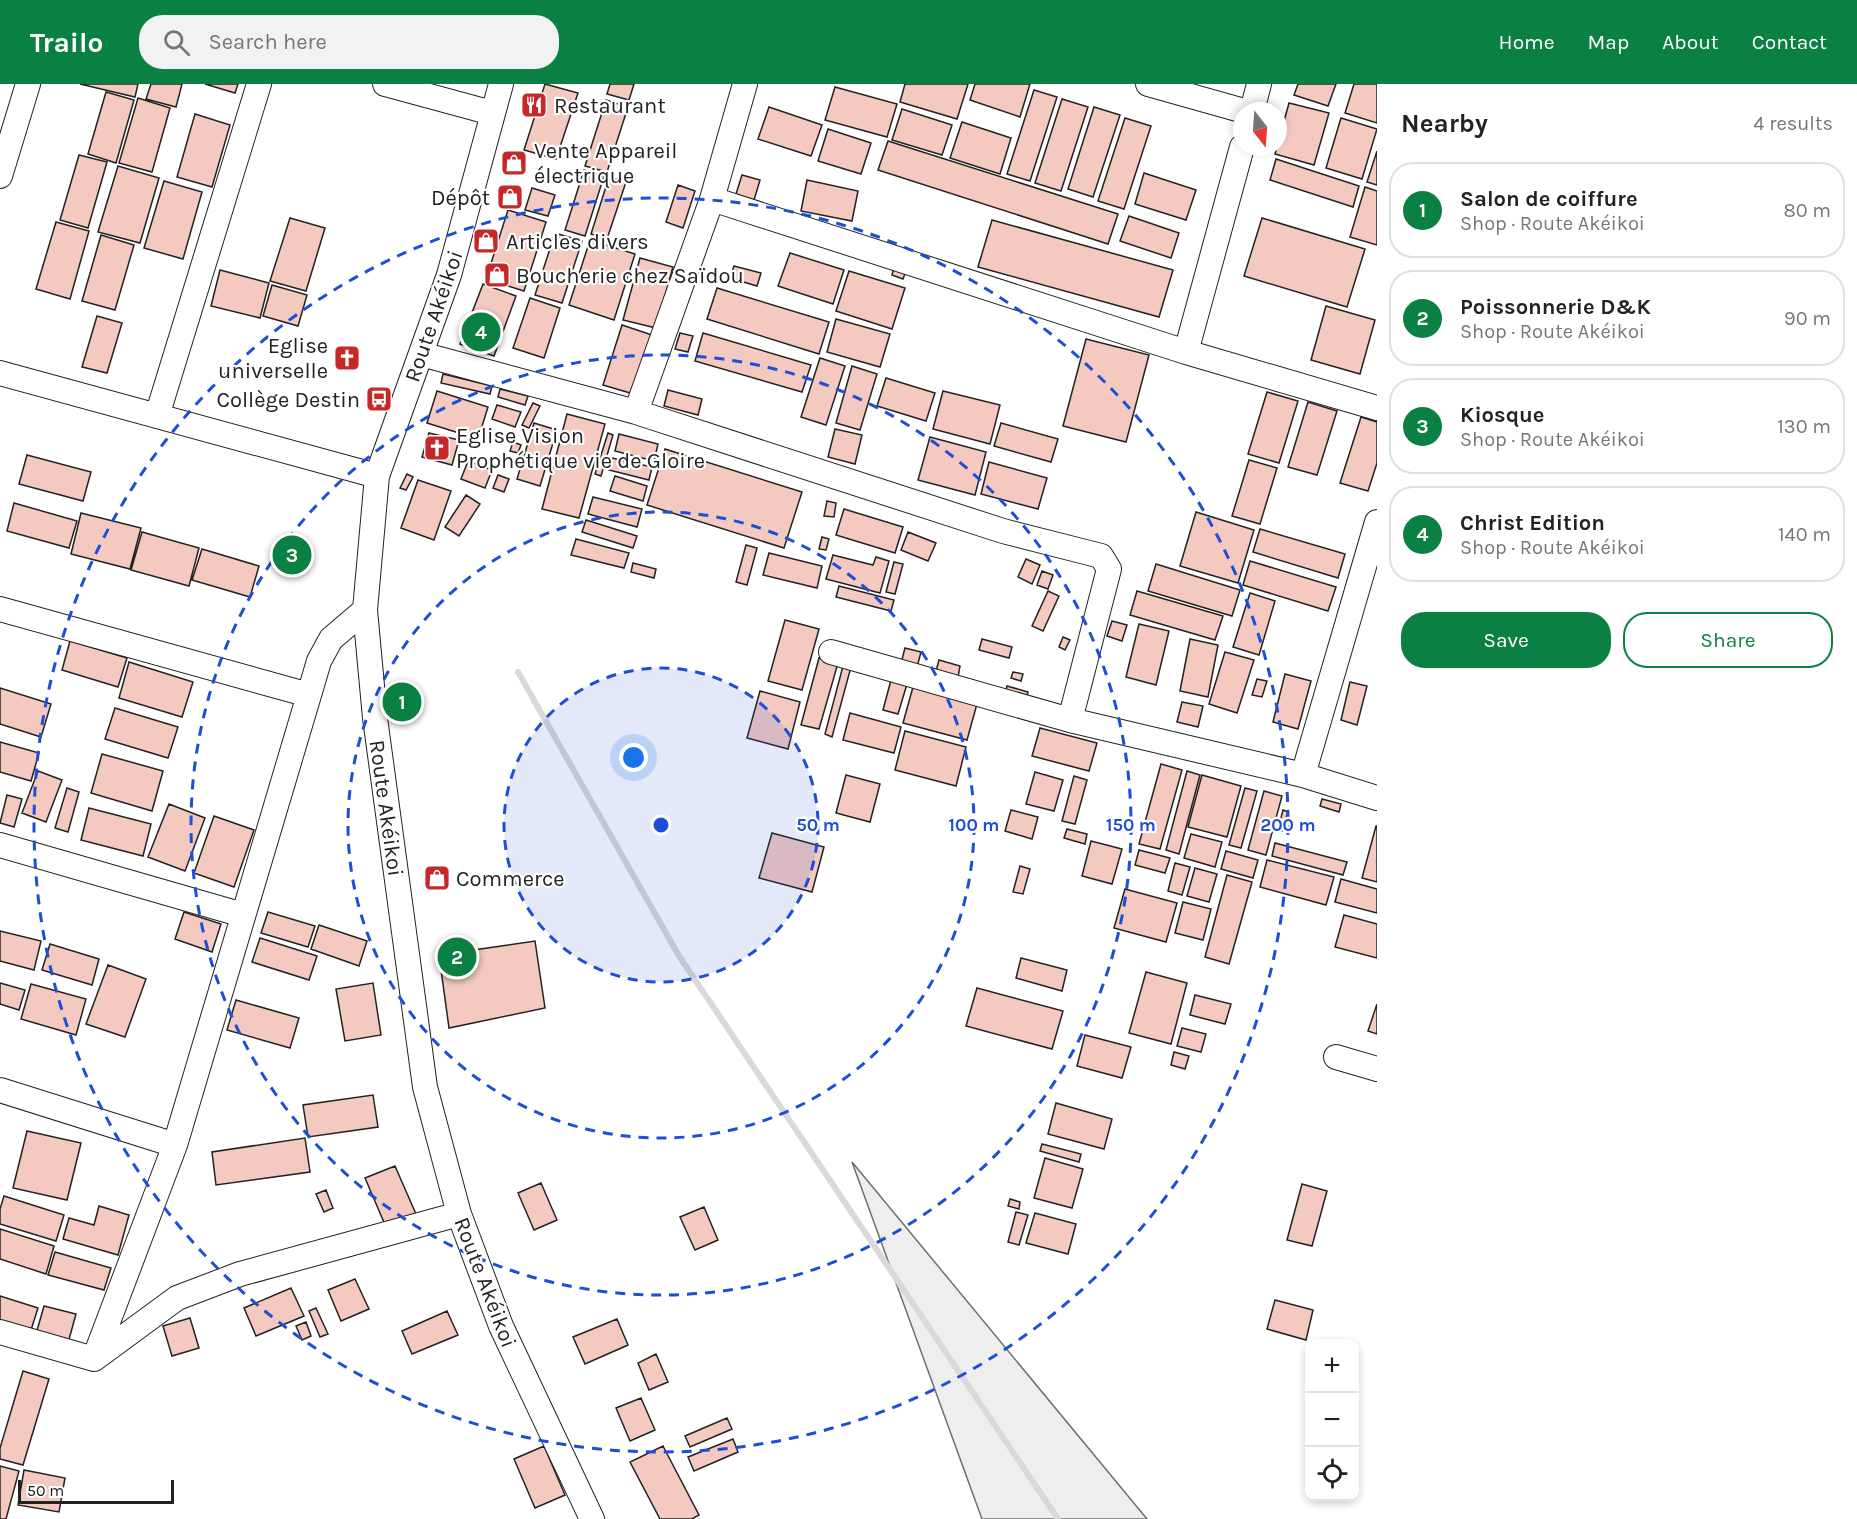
<!DOCTYPE html>
<html lang="en">
<head>
<meta charset="utf-8">
<style>
	:root { --surface:#fff; --page:#f2f2f2; --text:#222; --muted:#767676; --line:#e0e0e0; --accent:#0b8043 }
	body { margin:0; font-family:Karla,sans-serif; background:var(--page); color:var(--text) }
	.controls { position:absolute; right:18px; bottom:18px; display:grid; overflow:hidden; border-radius:12px; box-shadow:0 3px 9px #0003 }
	.controls button { width:54px; height:54px; display:grid; place-items:center; padding:0; border:0; border-bottom:2px solid var(--line); background:var(--surface); color:var(--text); font:30px sans-serif }
	.compass { position:absolute; left:1233px; top:18px; width:54px; height:54px; border-radius:50%; background:var(--surface); box-shadow:0 3px 9px #0003; rotate:163deg }
	.scale { position:absolute; left:18px; bottom:15px; width:156px; box-sizing:border-box; padding-left:6px; border:3px solid #222; border-top:0; font-size:16px; line-height:21px; white-space:nowrap; color:#222; -webkit-text-stroke:4px #fff; paint-order:stroke }
	.you { position:absolute; left:634px; top:674px; width:21px; height:21px; margin:-15px; border:4px solid #fff; border-radius:50%; background:#1a73e8; box-shadow:0 0 0 9px #1a73e833 }
	.badge { display:grid; place-items:center; width:39px; height:39px; border-radius:50%; background:var(--accent); color:#fff; font-size:20px; font-weight:700 }
	.pin { position:absolute; translate:-50% -50%; border:3px solid #fff; box-shadow:0 2px 6px #0006 }
	.list { margin:0; padding:0; list-style:none }
	h2 { display:flex; justify-content:space-between; align-items:center; height:78px; margin:0; padding:0 24px; font-size:26px }
	h2 small { font-size:20px; font-weight:400; color:var(--muted) }
	.list li { display:grid; grid-template-columns:39px 1fr auto; gap:18px; align-items:center; box-sizing:border-box; height:96px; margin:0 12px 12px; padding:0 12px; border:2px solid var(--line); border-radius:24px }
	.list b { display:block; font-size:22px; white-space:nowrap }
	.list p { margin:0; font-size:20px; white-space:nowrap; color:var(--muted) }
	.list em { font-size:20px; font-style:normal; color:var(--muted) }
	.actions { display:flex; gap:12px; padding:18px 24px }
	.actions a { flex:1; padding:14px 0; border:2px solid var(--accent); border-radius:24px; text-align:center; font-size:21px; color:var(--accent) }
	.actions .main { background:var(--accent); color:#fff }
	.icon { flex:none; width:33px; height:33px; fill:none; stroke:currentColor; stroke-width:2; stroke-linecap:round; stroke-linejoin:round }
	.map { position:relative; flex:none; width:1377px; height:1435px; overflow:hidden }
	header { display:flex; align-items:center; gap:36px; box-sizing:border-box; height:84px; padding:0 30px; background:var(--accent); color:#fff }
	header strong { font-size:28px }
	nav { display:flex; gap:33px; margin-inline-start:auto; font-size:21px }
	.search { width:420px; height:54px; background:var(--page); display:flex; align-items:center; gap:15px; box-sizing:border-box; padding:0 21px; border-radius:24px; color:var(--muted); font-size:22px }
	main { display:flex }
	aside { flex:1; background:var(--surface) }
	.map>svg:first-child { display:block }
</style>
</head>
<body>
<header>
<strong>Trailo</strong>
<div class="search"><svg class="icon" aria-label="search" viewBox="0 0 24 24"><circle cx="10" cy="10" r="6"/><path d="M15 15l6 6"/></svg>Search here</div>
<nav><a>Home</a><a>Map</a><a>About</a><a>Contact</a></nav>
</header>
<main>
<div class="map">
<svg width="1377" height="1435" viewBox="0 0 1377 1435">
	<rect width="100%" height="100%" fill="#fff"/>
	<path fill="#eee" stroke="#6f6f6f" stroke-width="1.5" d="M852,1078l295,357h-165z"/>
	<g fill="none" stroke-linecap="round" stroke-linejoin="round">
		<path stroke="#d9d9d9" stroke-width="6" d="M518,588l161,284 379,563"/>
	</g>
	<path fill="#f3c9c0" stroke="#222" stroke-width="1.5" d="M80,0h58l-3,13z
		M151,0h31l-6,23 -30,-8z
		M205,0h33l-3,9z
		M545,0l33,9 -22,66 -32,-9z
		M610,0h24l-5,16 -22,-6z
		M905,0h63l-11,35 -57,-17z
		M975,0h55l-10,33 -50,-17z
		M1298,0h38l-8,22 -34,-11z
		M1354,0h23v39l-32,-10z
		M835,3l62,17 -10,33 -62,-17z
		M1034,6l23,7 -27,84 -23,-7z
		M106,8l28,8 -18,63 -28,-9z
		M138,14l32,10 -18,64 -33,-9z
		M1062,15l26,8 -27,84 -26,-8z
		M606,16l22,7 -21,65 -22,-6z
		M1289,19l40,10 -15,52 -39,-11z
		M769,23l53,18 -11,31 -53,-17z
		M1094,23l26,8 -27,82 -25,-8z
		M902,25l50,16 -10,30 -50,-15z
		M195,30l35,11 -18,62 -35,-10z
		M1125,34l26,8 -27,83 -26,-8z
		M1341,34l36,11 -15,50 -36,-11z
		M962,38l49,16 -11,36 -50,-16z
		M828,45l43,14 -10,31 -43,-13z
		M888,57l230,73 -10,30 -230,-74z
		M1377,67v34l-10,-3z
		M79,71l28,7 -19,66 -28,-8z
		M1276,75l83,27 -6,21 -83,-27z
		M118,82l41,12 -19,65 -42,-11z
		M584,86l20,6 -19,60 -20,-6z
		M1144,89l52,17 -10,30 -51,-16z
		M742,91l18,5 -6,20 -18,-6z
		M609,93l17,5 -19,57 -16,-5z
		M807,96l51,11 -6,30 -51,-10z
		M164,97l38,11 -19,67 -39,-11z
		M678,101l17,6 -12,37 -17,-6z
		M1365,103l12,4v54l-27,-8z
		M532,104l23,7 -7,21 -23,-6z
		M508,126l38,12 -22,69 -38,-12z
		M1129,132l50,17 -8,25 -51,-17z
		M290,134l35,10 -19,63 -36,-10z
		M1262,134l103,31 -18,58 -103,-31z
		M992,136l181,50 -14,47 -181,-50z
		M56,138l33,9 -19,68 -34,-10z
		M555,149l27,8 -20,62 -27,-8z
		M101,151l33,10 -19,65 -33,-9z
		M590,156l45,14 -21,66 -45,-15z
		M790,169l54,17 -11,34 -55,-18z
		M640,174l33,9 -17,61 -33,-8z
		M734,182l27,7 -4,13 -27,-8z
		M894,183l12,4 -3,8 -11,-4z
		M220,186l49,13 -9,35 -49,-12z
		M849,187l56,17 -13,41 -56,-18z
		M483,200l33,12 -22,60 -34,-12z
		M272,201l35,10 -9,31 -35,-10z
		M717,204l112,34 -10,32 -112,-35z
		M530,214l30,10 -16,50 -31,-10z
		M1326,222l49,14 -15,54 -49,-14z
		M97,232l25,7 -15,50 -25,-6z
		M836,235l54,15 -10,33 -53,-15z
		M622,241l33,11 -18,59 -34,-10z
		M680,249l13,3 -5,16 -13,-3z
		M703,249l108,32 -9,27 -107,-31z
		M1086,255l63,16 -23,87 -63,-16z
		M820,274l25,8 -19,59 -25,-8z
		M852,282l25,8 -17,56 -24,-7z
		M443,290l49,12 -2,8 -49,-11z
		M886,294l49,15 -9,28 -49,-15z
		M500,305l28,7 -3,9 -27,-8z
		M668,306l34,9 -4,16 -34,-9z
		M437,307l51,16 -10,32 -51,-16z
		M943,307l57,14 -10,39 -57,-15z
		M1267,308l31,9 -19,62 -31,-9z
		M1308,318l29,9 -20,64 -29,-8z
		M533,319l7,3 -11,22 -7,-3z
		M497,321l24,7 -6,15 -23,-8z
		M567,330l38,10 -26,94 -37,-9z
		M1361,333l16,5v41l-9,28 -28,-8z
		M534,339l23,7 -17,56 -23,-7z
		M1001,339l57,16 -7,23 -57,-16z
		M835,345l27,6 -7,29 -27,-7z
		M429,349l30,7 -7,25 -30,-8z
		M608,349l5,2 -12,41 -6,-2z
		M619,350l39,10 -4,17 -39,-10z
		M930,353l56,15 -11,43 -57,-15z
		M513,358l8,3 -3,8 -8,-2z
		M665,365l137,43 -18,56 -137,-43z
		M27,371l64,17 -8,29 -64,-17z
		M612,374l40,9 -3,13 -40,-10z
		M1249,376l28,8 -17,56 -28,-8z
		M468,377l24,9 -7,18 -24,-9z
		M989,378l58,16 -9,31 -57,-15z
		M407,390l6,3 -7,13 -6,-2z
		M498,391l11,4 -5,13 -11,-4z
		M615,392l32,10 -4,15 -33,-10z
		M418,396l33,11 -17,49 -33,-12z
		M466,411l14,9 -21,32 -14,-9z
		M593,413l49,12 -5,18 -49,-13z
		M827,417l9,2 -2,14 -10,-1z
		M14,419l63,18 -8,27 -62,-17z
		M844,425l59,18 -8,26 -59,-18z
		M1196,428l58,18 -16,53 -58,-17z
		M81,429l60,15 -11,41 -59,-15z
		M586,436l51,16 -4,12 -51,-16z
		M1260,445l85,25 -7,24 -85,-26z
		M142,448l57,16 -10,38 -58,-16z
		M908,448l28,11 -8,18 -27,-11z
		M822,453l7,2 -3,11 -7,-1z
		M576,455l53,14 -5,15 -53,-13z
		M746,461l11,3 -10,37 -11,-3z
		M202,465l57,17 -9,31 -58,-17z
		M769,469l53,13 -5,22 -54,-13z
		M833,471l40,10 3,-8 13,4 -9,32 -54,-14z
		M1026,475l14,6 -8,19 -14,-7z
		M1250,477l86,26 -8,24 -85,-26z
		M894,478l9,2 -8,30 -9,-2z
		M633,479l23,6 -2,9 -23,-6z
		M1156,480l84,26 -8,26 -84,-25z
		M1042,487l11,4 -5,14 -11,-4z
		M839,502l55,14 -3,11 -55,-14z
		M1048,507l11,5 -16,35 -11,-5z
		M1137,507l86,25 -8,24 -85,-25z
		M1250,509l25,8 -16,54 -26,-8z
		M785,536l34,9 -17,61 -34,-9z
		M1112,537l15,4 -5,16 -15,-5z
		M1139,540l30,7 -13,54 -30,-8z
		M1063,553l7,3 -5,10 -6,-3z
		M982,555l30,8 -3,11 -30,-8z
		M1190,555l28,6 -10,52 -28,-6z
		M70,557l57,17 -9,29 -56,-17z
		M905,564l16,4 -5,19 -16,-4z
		M1225,568l29,8 -17,53 -28,-9z
		M819,574l19,5 -19,66 -18,-4z
		M939,576l21,6 -2,11 -22,-6z
		M129,578l64,20 -11,35 -63,-19z
		M843,582l8,1 -19,70 -7,-3z
		M1013,588l10,2 -2,7 -10,-3z
		M1285,590l26,7 -13,48 -25,-7z
		M1257,595l10,2 -5,16 -10,-2z
		M891,596l16,4 -9,30 -15,-4z
		M1350,598l17,4 -10,39 -16,-5z
		M1007,602l21,6 -3,12 -21,-5z
		M913,603l64,17 -10,36 -64,-17z
		M0,604l51,16 -10,33 -41,-13z
		M760,607l40,11 -12,47 -41,-11z
		M1182,618l21,4 -5,21 -21,-5z
		M115,624l63,19 -10,31 -63,-19z
		M850,629l51,14 -7,26 -51,-13z
		M1040,644l57,15 -8,28 -57,-15z
		M905,647l61,16 -10,39 -61,-16z
		M0,658l39,11 -8,28 -31,-9z
		M102,670l61,17 -11,40 -61,-18z
		M1161,680l21,6 -22,79 -21,-5z
		M38,687l24,9 -16,42 -24,-9z
		M1187,687l13,4 -21,79 -13,-4z
		M1035,688l28,8 -9,31 -28,-7z
		M846,691l34,9 -10,38 -34,-9z
		M1202,691l39,11 -14,51 -39,-10z
		M1074,692l13,4 -12,44 -13,-3z
		M67,704l12,4 -11,40 -13,-4z
		M1245,704l12,3 -16,57 -12,-3z
		M1264,707l18,5 -16,59 -18,-5z
		M7,711l15,4 -8,28 -14,-4z
		M1322,715l19,5 -2,8 -19,-6z
		M169,720l36,14 -20,53 -37,-14z
		M89,724l62,16 -8,32 -62,-16z
		M1011,726l27,7 -6,22 -27,-8z
		M1283,726l5,2 -6,19 -4,-2z
		M214,732l40,14 -20,57 -40,-14z
		M1376,742h1v56l-15,-4z
		M1067,745l20,5 -2,10 -21,-6z
		M772,749l52,14 -12,45 -53,-14z
		M1191,750l31,8 -7,25 -31,-9z
		M1091,757l31,8 -10,35 -30,-8z
		M1275,759l72,19 -4,13 -71,-19z
		M1139,766l31,8 -5,15 -30,-8z
		M1226,767l32,9 -5,18 -32,-9z
		M1267,776l67,17 -8,28 -66,-18z
		M1175,779l15,4 -8,28 -14,-4z
		M1020,782l10,3 -7,25 -10,-2z
		M1195,784l22,6 -8,28 -22,-6z
		M1227,791l25,7 -23,82 -24,-7z
		M1341,795l36,10v24l-42,-11z
		M1125,805l52,14 -11,39 -52,-14z
		M1183,818l28,7 -8,31 -28,-7z
		M184,828l37,12 -9,28 -37,-13z
		M268,828l47,14 -7,21 -47,-14z
		M1344,831l33,9v34l-42,-11z
		M319,841l48,16 -8,25 -48,-17z
		M0,847l41,10 -7,29 -34,-9z
		M260,854l57,18 -8,24 -57,-18z
		M535,857l10,67 -96,20 -10,-73z
		M50,860l49,15 -7,26 -50,-15z
		M1021,874l46,12 -5,21 -46,-13z
		M108,881l38,14 -21,58 -39,-13z
		M1146,888l41,11 -16,61 -42,-11z
		M0,899l25,7 -6,20 -19,-6z
		M373,899l8,52 -36,6 -9,-52z
		M31,900l55,15 -10,36 -55,-16z
		M977,904l86,23 -11,38 -86,-23z
		M1195,911l36,9 -6,20 -35,-9z
		M236,916l63,18 -9,30 -63,-18z
		M1377,920v30l-9,-3z
		M1182,944l24,6 -5,18 -24,-6z
		M1085,951l46,12 -9,31 -45,-12z
		M1174,968l15,4 -4,13 -14,-4z
		M373,1011l5,32 -70,10 -5,-32z
		M1056,1019l56,16 -8,30 -56,-15z
		M27,1047l54,12 -14,57 -54,-12z
		M305,1054l5,34 -94,13 -4,-33z
		M1042,1060l39,10 -2,8 -39,-11z
		M1045,1074l38,11 -11,39 -38,-10z
		M395,1082l21,48 -30,13 -21,-49z
		M541,1099l16,37 -23,10 -16,-37z
		M1302,1100l25,7 -15,55 -25,-6z
		M326,1106l7,18 -9,4 -8,-18z
		M4,1112l60,19 -8,26 -56,-17v-15z
		M1010,1115l10,3 -1,7 -11,-3z
		M99,1122l30,9 -11,40 -55,-16 6,-21 25,7z
		M704,1123l14,33 -23,10 -15,-33z
		M1016,1128l12,3 -9,30 -11,-3z
		M1035,1129l41,11 -8,30 -42,-11z
		M0,1145l54,17 -8,28 -46,-15z
		M55,1168l56,16 -7,22 -56,-15z
		M355,1195l14,30 -28,12 -13,-31z
		M291,1204l13,28 -48,20 -12,-28z
		M0,1212l38,12 -7,22 -31,-9z
		M1275,1216l38,10 -7,30 -39,-11z
		M44,1222l32,8 -8,29 -32,-9z
		M316,1224l12,26 -8,3 -11,-26z
		M447,1227l11,24 -46,19 -10,-23z
		M190,1234l9,30 -27,8 -9,-30z
		M617,1235l11,26 -43,19 -12,-27z
		M306,1238l5,14 -9,4 -6,-14z
		M656,1270l12,28 -19,8 -11,-27z
		M23,1287l26,8 -26,86 -23,-6v-11z
		M641,1314l14,32 -25,11 -14,-33z
		M727,1334l5,11 -42,18 -5,-11z
		M733,1355l5,13 -44,19 -6,-14z
		M544,1362l21,49 -30,13 -21,-49z
		M663,1362l36,69 -7,4h-32l-30,-57z
		M0,1382l19,5 -13,48h-6z
		M24,1386l41,8 -6,34 -41,-7z"/>
	<g fill="none" stroke-linecap="round" stroke-linejoin="round">
		<defs>
			<path id="minor" d="M385,0l107,29
				M501,0l-52,191 -72,201 -12,134 10,108 50,369 34,127 42,112 91,193
				M1148,0l96,27
				M1252,27l7,-27
				M0,92l28,-92
				M712,115l474,153 191,56
				M1186,268l56,-205
				M421,270l215,58 367,119 98,25 8,13 -39,151
				M0,289l377,103
				M636,328l76,-213 33,-115
				M157,332l102,-332
				M0,525l309,86 10,-34 12,-22 34,-29
				M831,568l239,68 233,55 74,23
				M1303,691l74,-253
				M0,761l243,70
				M1336,973l41,12
				M0,1006l175,55
				M0,1248l94,27 81,-214 134,-450
				M94,1275l83,-61 63,-24 219,-60"/>
		</defs>
		<use href="#minor" stroke="#222" stroke-width="26"/>
		<use href="#minor" stroke="#fff" stroke-width="24"/>
	</g>
	<circle cx="661" cy="741" r="157" fill="#1d4ed8" fill-opacity=".12"/>
	<g fill="none" stroke="#1d4ed8" stroke-width="3" stroke-dasharray="10 8">
		<circle cx="661" cy="741" r="157"/>
		<circle cx="661" cy="741" r="313"/>
		<circle cx="661" cy="741" r="470"/>
		<circle cx="661" cy="741" r="627"/>
	</g>
	<defs>
		<symbol id="restaurant-square" viewBox="-11 -11 22 22"><rect x="-9" y="-9" width="18" height="18" rx="4" fill="#c62828" stroke="#fff"/><path d="M-5-6h1v4h1v-4h1v4h1v-4h1v5L-1.5 .5V6h-2V.5L-5-1ZM5-6V6H3V1.5H1.5Q1.5-4 5-6Z" fill="#fff"/></symbol>
		<symbol id="shop-square" viewBox="-11 -11 22 22"><rect x="-9" y="-9" width="18" height="18" rx="4" fill="#c62828" stroke="#fff"/><path d="M-5-2.5h2.3a2.7 3.5 0 0 1 5.4 0H5L5.5 6h-11ZM-1.5-2.5h3a1.5 2.3 0 0 0-3 0Z" fill="#fff"/></symbol>
		<symbol id="church-square" viewBox="-11 -11 22 22"><rect x="-9" y="-9" width="18" height="18" rx="4" fill="#c62828" stroke="#fff"/><path d="M-1.2-6h2.4v3.5h3.3v2.4h-3.3V6h-2.4V-.1h-3.3v-2.4h3.3Z" fill="#fff"/></symbol>
		<symbol id="bus-square" viewBox="-11 -11 22 22"><rect x="-9" y="-9" width="18" height="18" rx="4" fill="#c62828" stroke="#fff"/><path d="M-5-6H5V4H4V6H2V4H-2V6H-4V4H-5ZM-3.5-4V0h7V-4ZM-3.5 1.2v1.5H-2V1.2ZM2 1.2v1.5H3.5V1.2Z" fill="#fff"/></symbol>
	</defs>
	<g fill-rule="evenodd">
		<use href="#restaurant-square" x="519" y="6" width="30" height="30"/>
		<use href="#shop-square" x="499" y="64" width="30" height="30"/>
		<use href="#shop-square" x="495" y="98" width="30" height="30"/>
		<use href="#shop-square" x="471" y="142" width="30" height="30"/>
		<use href="#shop-square" x="482" y="176" width="30" height="30"/>
		<use href="#church-square" x="332" y="259" width="30" height="30"/>
		<use href="#bus-square" x="364" y="300" width="30" height="30"/>
		<use href="#church-square" x="422" y="349" width="30" height="30"/>
		<use href="#shop-square" x="422" y="779" width="30" height="30"/>
	</g>
	<g text-anchor="middle" stroke-width="4.5" stroke-linejoin="round" paint-order="stroke">
		<g font-size="22" fill="#222" stroke="#fff" text-anchor="start">
			<text x="554" y="29">Restaurant</text>
			<text x="534" y="74">Vente Appareil<tspan x="534" dy="25">électrique</tspan></text>
			<text x="490" y="121" text-anchor="end">Dépôt</text>
			<text x="506" y="165">Articles divers</text>
			<text x="516" y="199">Boucherie chez Saïdou</text>
			<text x="328" y="269" text-anchor="end">Eglise<tspan x="328" dy="25">universelle</tspan></text>
			<text x="360" y="323" text-anchor="end">Collège Destin</text>
			<text x="456" y="359">Eglise Vision<tspan x="456" dy="25">Prophétique vie de Gloire</tspan></text>
			<text x="456" y="802">Commerce</text>
		</g>
		<g font-size="22" fill="#222" stroke="#fff">
			<text transform="translate(433 232) rotate(-71)" y="8">Route Akéikoi</text>
			<text transform="translate(387 724) rotate(82)" y="8">Route Akéikoi</text>
			<text transform="translate(486 1198) rotate(69)" y="8">Route Akéikoi</text>
		</g>
	</g>
	<circle cx="661" cy="741" r="9" fill="#1d4ed8" stroke="#fff" stroke-width="3"/>
	<g font-size="18" text-anchor="middle" font-weight="bold" fill="#1d4ed8" stroke="#fff" stroke-width="4.5" stroke-linejoin="round" paint-order="stroke">
		<text x="818" y="747">50 m</text>
		<text x="974" y="747">100 m</text>
		<text x="1131" y="747">150 m</text>
		<text x="1288" y="747">200 m</text>
	</g>
</svg>
<div class="controls">
<button>+</button>
<button>−</button>
<button><svg class="icon" aria-label="locate" viewBox="0 0 24 24"><circle cx="12" cy="12" r="6"/><path d="M12 2v4M12 18v4M2 12h4M18 12h4"/></svg></button>
</div>
<svg class="compass" viewBox="-18 -18 36 36"><path d="M0-13l5 13h-10z" fill="#e53935"/><path d="M0 13l5-13h-10z" fill="#767676"/></svg>
<div class="scale">50 m</div>
<div class="you"></div>
<div class="pin badge" style="left:402px;top:618px">1</div>
<div class="pin badge" style="left:457px;top:873px">2</div>
<div class="pin badge" style="left:292px;top:471px">3</div>
<div class="pin badge" style="left:481px;top:248px">4</div>
</div>
<aside>
<h2>Nearby<small>4 results</small></h2>
<ul class="list">
<li><span class="badge">1</span><div><b>Salon de coiffure</b><p>Shop · Route Akéikoi</p></div><em>80 m</em></li>
<li><span class="badge">2</span><div><b>Poissonnerie D&amp;K</b><p>Shop · Route Akéikoi</p></div><em>90 m</em></li>
<li><span class="badge">3</span><div><b>Kiosque</b><p>Shop · Route Akéikoi</p></div><em>130 m</em></li>
<li><span class="badge">4</span><div><b>Christ Edition</b><p>Shop · Route Akéikoi</p></div><em>140 m</em></li>
</ul>
<div class="actions"><a class="main">Save</a><a>Share</a></div>
</aside>
</main>
</body>
</html>
